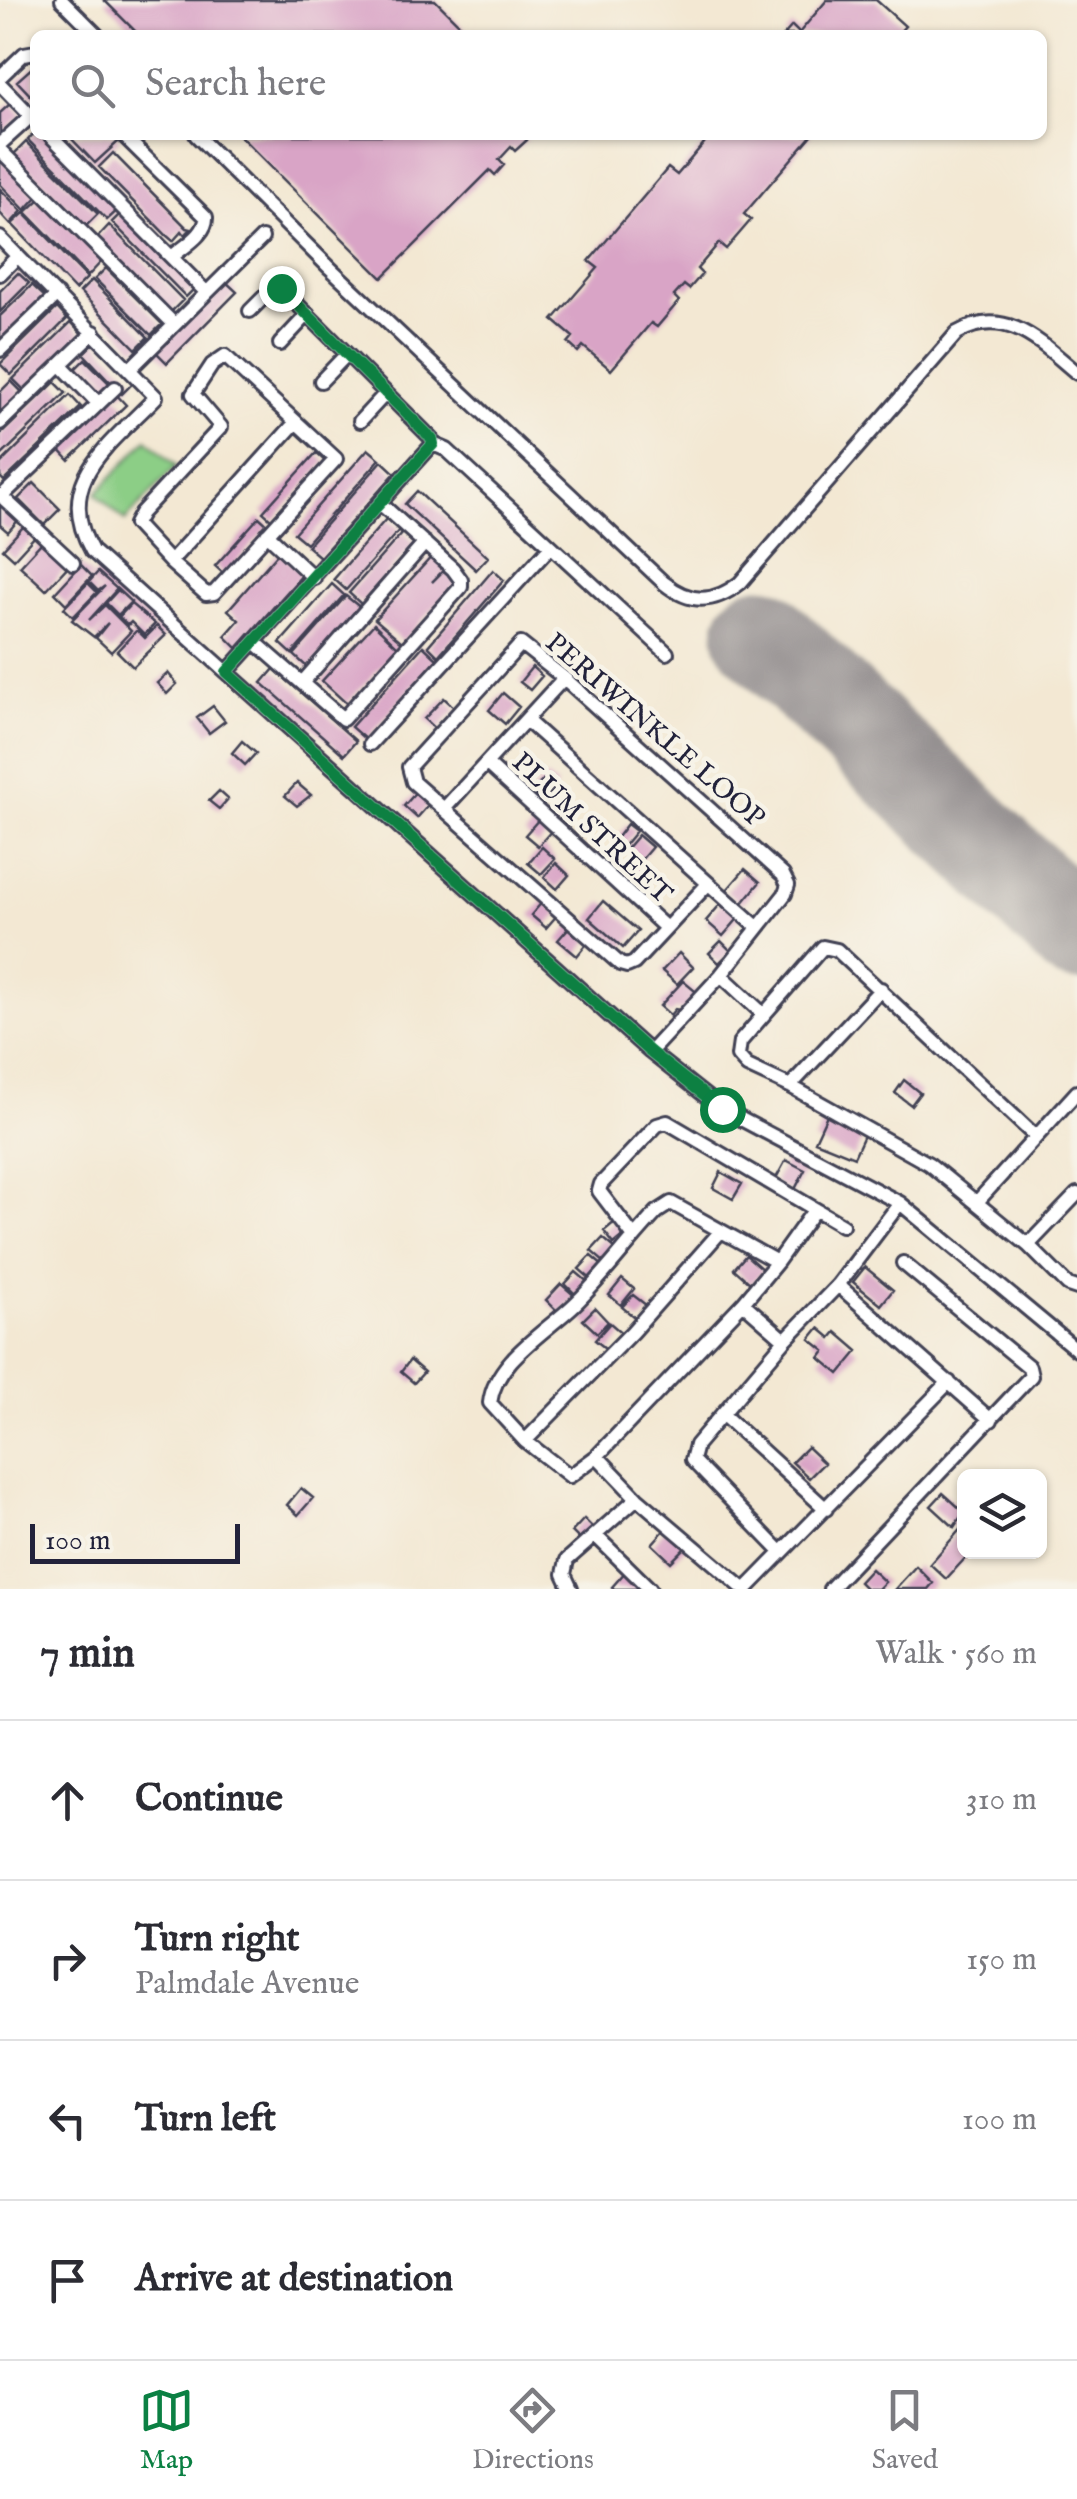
<!DOCTYPE html>
<html lang="en">
<head>
<meta charset="utf-8">
<style>
	:root { --surface:#fff; --page:#f7f7f7; --text:#2b2b33; --muted:#7c7c81; --line:#e1e1e2; --accent:#0b8043 }
	body { margin:0; font-family:"IM FELL English",serif; background:var(--page); color:var(--text) }
	.controls { position:absolute; right:30px; bottom:30px; display:grid; overflow:hidden; border-radius:15px; box-shadow:0 2px 8px #0004 }
	.controls button { width:90px; height:90px; display:grid; place-items:center; padding:0; border:0; border-bottom:2px solid var(--line); background:var(--surface); color:var(--text); font:50px sans-serif }
	.scale { position:absolute; left:30px; bottom:25px; width:210px; box-sizing:border-box; padding-left:10px; border:5px solid #22223b; border-top:0; font-size:28px; line-height:35px; white-space:nowrap; color:#22223b; -webkit-text-stroke:8px #f7f3e8; paint-order:stroke }
	.stop { position:absolute; width:30px; height:30px; margin:-22px; border:8px solid #0b8043; border-radius:50%; background:#fff }
	.stop.end { background:#0b8043; border-color:#fff; box-shadow:0 2px 10px #0008 }
	.list { margin:0; padding:0; list-style:none }
	h2 { display:flex; justify-content:space-between; align-items:center; height:130px; margin:0; padding:0 40px; font-size:42px }
	h2 small { font-size:32px; font-weight:400; color:var(--muted) }
	.list li { display:grid; grid-template-columns:65px 1fr auto; gap:30px; align-items:center; box-sizing:border-box; height:160px; padding:0 40px; border-top:2px solid var(--line) }
	.list b { display:block; font-size:38px; white-space:nowrap }
	.list p { margin:0; font-size:32px; white-space:nowrap; color:var(--muted) }
	.list em { font-size:32px; font-style:normal; color:var(--muted) }
	.icon { flex:none; width:55px; height:55px; fill:none; stroke:currentColor; stroke-width:2; stroke-linecap:round; stroke-linejoin:round }
	.map { position:relative; flex:none; width:1077px; height:1589px; overflow:hidden }
	.search { position:absolute; background:var(--surface); box-shadow:0 2px 8px #0004; left:30px; right:30px; top:30px; height:110px; display:flex; align-items:center; gap:25px; box-sizing:border-box; padding:0 35px; border-radius:15px; color:var(--muted); font-size:38px }
	.sheet { height:770px; background:var(--surface) }
	nav { display:flex; justify-content:space-around; align-items:center; box-sizing:border-box; height:140px; border-top:2px solid var(--line); background:var(--surface); font-size:28px; color:var(--muted) }
	nav a { display:grid; justify-items:center; gap:5px }
	nav .on { color:var(--accent) }
	.map>svg:first-child { display:block }
</style>
</head>
<body>
<div class="map">
<svg width="1077" height="1589" viewBox="0 0 1077 1589">
	<rect width="100%" height="100%" fill="#f7f3e8"/>
	<filter id="ink" filterUnits="userSpaceOnUse"><feTurbulence type="fractalNoise" baseFrequency=".01" numOctaves="2"/><feDisplacementMap in="SourceGraphic" scale="20" xChannelSelector="R" yChannelSelector="G"/><feConvolveMatrix kernelMatrix="1 2 1 2 8 2 1 2 1" color-interpolation-filters="sRGB"/></filter>
	<filter id="wash" filterUnits="userSpaceOnUse"><feTurbulence type="fractalNoise" baseFrequency=".0048" numOctaves="4" result="noise"/><feDisplacementMap in="SourceGraphic" scale="40" xChannelSelector="R" yChannelSelector="G"/><feGaussianBlur stdDeviation="2.25" result="paint"/><feColorMatrix in="noise" values="0 0 0 0 0 0 0 0 0 0 0 0 0 0 0 0 0 1.4 0 .05"/><feComposite in="paint" operator="in"/></filter>
	<g filter="url(#wash)">
		<rect width="100%" height="100%" fill="#f3e8d3"/>
		<path fill="#8cce86" stroke="#577860" stroke-width="2.5" d="M147,439l29,27 -51,55 -29,-27z"/>
		<g fill="none" stroke-linecap="round" stroke-linejoin="round">
			<path stroke="#8a8587" stroke-width="95" d="M761,634l316,300"/>
		</g>
		<g id="blocks">
			<path fill="#d9a4c6" d="M104,0h331l35,35h-331z
				M827,0h49l29,26 -8,9h-113l8,-9 7,7z
				M35,65v35l-18,-19z
				M11,103l11,12 -22,19v-21z
				M35,132v3h12l73,73 -13,12 -79,-80z
				M68,135h48l4,5 -25,23z
				M239,135h284l4,5 -12,11 -4,-4 -12,13 5,5 -9,10 -5,-5 -108,108z
				M711,135h101l-68,79 7,6 -25,29 -7,-6 -22,26 5,5 -13,15 -5,-4 -10,11 5,5 -22,26 -6,-4 -40,47 -28,-24 -5,6 -10,-9 5,-6 -20,-17 45,-52 -9,-7 79,-93 9,7z
				M26,142l72,72 -12,12 -72,-72z
				M113,153l74,75 4,1 -6,6 -3,-4 -9,10 -7,-6 -67,-68z
				M0,159l37,38 -12,13 -25,-26z
				M0,189l22,22 -12,13 -10,-11z
				M41,198l61,63 -14,15 -62,-64z
				M124,210l74,75 -12,12 -74,-75z
				M24,213l63,65 -12,12 -63,-66z
				M109,225l74,75 -12,12 -74,-74z
				M106,268l56,56 -11,11 -56,-56z
				M18,273l11,10 -29,29v-21z
				M92,280l56,57 -12,12 -56,-57z
				M224,280l13,12 -70,71 -12,-12z
				M32,285l13,12 -45,45v-26z
				M57,308l10,11 -56,56 -11,-11z
				M71,322l11,12 -57,57 -12,-12z
				M96,340l39,41 -13,13 -39,-41z
				M85,359l25,25 -13,12 -24,-25z
				M11,381l11,11 -22,22v-22z
				M55,382l11,11 -66,64v-22z
				M113,391l13,14 -57,55 -13,-14z
				M70,395l11,12 -77,74 -4,-4v-13z
				M368,449l12,10 -74,84 -12,-10z
				M316,453l10,9 -53,59 -10,-9z
				M382,461l13,12 -75,84 -13,-11z
				M34,483l26,26 -16,16 -26,-26z
				M417,491l71,66 -12,13 -71,-66z
				M0,502l20,16 -12,14 -8,-7z
				M259,517l10,9 -44,49 -10,-9z
				M387,518l13,11 -54,61 -12,-11z
				M24,526l11,10 -21,23 -11,-10z
				M403,532l12,11 -54,61 -12,-11z
				M43,541l26,24 -23,25 -26,-24z
				M279,552l24,22 -66,74 -12,-12 14,-16 -11,-10z
				M435,553l13,12 -16,17 12,-12 13,13 -55,59 -27,-23z
				M81,565l11,11 -26,28 -11,-11z
				M493,570l11,10 -66,76 -10,-10z
				M98,572l19,17 -28,31 16,-15 26,26 -20,21 -15,-14 12,-15 -14,14 -22,-17 33,-34 -7,5 -9,-9z
				M88,583l9,9 -24,25 -9,-9z
				M332,584l12,11 -52,59 -12,-11z
				M118,590l13,12 -13,13 -12,-12z
				M346,596l16,13 -53,60 -15,-14z
				M131,604l24,20 -11,11 -13,-13 -3,3 -9,-8z
				M374,624l24,23 -51,57 -25,-23z
				M157,626l9,9 -33,32 -16,-16 20,-21 8,8z
				M423,646l14,13 -71,81 -15,-13z
				M532,667l10,9 -12,14 -10,-8z
				M274,669l82,72 -12,14 -82,-72z
				M168,673l9,11 -10,10 -10,-11z
				M503,693l16,14 -14,17 -16,-14z
				M444,698l12,11 -19,22 -13,-12z
				M213,706l12,15 -16,12 -12,-15z
				M242,741l14,12 -11,12 -13,-12z
				M546,777l11,9 -15,16 -10,-10z
				M297,783l14,12 -14,11 -12,-10z
				M419,789l13,12 -15,17 -13,-12z
				M219,791l9,8 -9,10 -10,-8z
				M540,818l13,11 -15,17 -13,-11z
				M627,824l9,7 -14,17 -8,-7z
				M638,835l14,12 -12,14 -14,-12z
				M542,847l13,12 -14,15 -13,-11z
				M641,862l14,12 -11,13 -15,-12z
				M556,863l13,12 -12,14 -13,-12z
				M745,869l15,13 -18,22 -16,-13z
				M544,900l15,13 -13,15 -15,-13z
				M724,900l17,15 -18,21 -17,-15z
				M603,901l35,30 -15,17 -34,-30z
				M572,924l18,16 -13,16 -19,-16z
				M721,941l10,10 -12,12 -10,-10z
				M679,953l14,14 -16,17 -15,-13z
				M683,981l17,14 -15,16 -10,-2 -5,6 -10,-9z
				M904,1080l16,13 -9,12 -16,-12z
				M827,1115l38,18 -11,24 -39,-16z
				M786,1160l19,10 -12,23 -19,-11z
				M721,1172l21,12 -9,15 -20,-11z
				M616,1221l10,13 -12,10 -10,-13z
				M603,1238l13,11 -11,14 -14,-12z
				M746,1255l17,15 -12,14 -17,-15z
				M591,1256l13,11 -11,14 -14,-12z
				M865,1267l28,23 -12,15 -28,-23z
				M576,1272l13,11 -12,13 -12,-12z
				M622,1279l12,10 -13,16 -12,-10z
				M561,1284l15,13 -16,17 -14,-14z
				M633,1295l18,14 -11,13 -18,-15z
				M595,1308l13,14 -11,11 -14,-13z
				M610,1323l14,12 -14,17 -15,-12z
				M819,1328l12,10 5,-6 22,19 -19,23 -19,-16 5,-7 -15,-12z
				M410,1360l14,12 -10,11 -13,-11z
				M807,1447l17,16 -15,15 -17,-16z
				M301,1488l12,10 -15,17 -11,-10z
				M943,1493l21,19 -10,15 -23,-21z
				M584,1519l12,12 -12,13 -12,-12z
				M964,1525v27h7l-25,27 -16,-15z
				M668,1526l20,19 -17,17 -19,-18z
				M916,1566l17,17 -5,6h-33z
				M871,1569l14,13 -7,7h-12l-7,-7z
				M627,1570l16,14 -4,5h-25l-2,-2z"/>
		</g>
	</g>
	<g filter="url(#ink)">
		<use href="#blocks" fill-opacity="0" stroke="#414052" stroke-width="2.5"/>
		<g fill="none" stroke-linecap="round" stroke-linejoin="round">
			<defs>
				<path id="minor" d="M62,0l35,35
					M0,77l24,-23 11,-2
					M0,84l35,36
					M50,135l156,157
					M123,135l83,82c1,17 -22,29 -34,40
					M196,135l134,133 334,315c26,21 49,21 76,0l217,-250c49,-28 84,10 120,40
					M0,144l31,-28
					M0,150l173,173
					M0,238l156,159c-46,48 -104,84 -64,154l558,501 72,57 178,94 177,147
					M0,274l18,-18
					M280,344l28,-30
					M0,350l57,-55
					M225,356l111,103 -122,134 -8,1 -36,-32 -35,-38 6,-11 80,-86 -28,-33 19,-29z
					M61,365l37,38
					M130,369l132,-131
					M321,381l26,-27
					M360,421l26,-28
					M0,423l94,-91
					M433,444l14,6 220,203
					M0,495l73,68
					M1,497l114,-109
					M267,534l47,44
					M170,562l126,-140
					M255,642l88,77 118,-132v-7l-8,-11 -72,-65
					M227,672l206,-228 -1,-5 -151,-151 -7,-1 -24,24
					M302,683l123,-140
					M526,720l230,206
					M370,744l181,-198
					M486,763l180,165
					M444,809l120,-131
					M721,975l42,39
					M650,1052l71,-77 64,-81 3,-9 -5,-10 -219,-197 -43,-34 -112,123 4,15 207,182 7,2 7,-3 74,-79
					M790,1086l91,-97
					M1035,1136l-198,-186 -14,-3 -83,95 -2,14 9,10 43,20 139,78 99,81 40,40 9,3
					M977,1202l100,-110
					M671,1203l106,59 -34,41 -146,153 -27,20 -45,-35 -35,-38c5,-44 60,-73 89,-103 28,-28 51,-60 78,-88z
					M634,1237l-35,-46 2,-7 56,-59 10,-3 175,103
					M1028,1245l49,-51
					M777,1262l38,-53
					M838,1285l153,135
					M743,1303l42,37
					M722,1414l104,95
					M525,1441l107,-109 89,-101
					M597,1456l40,42 107,91
					M596,1536l54,53
					M781,1552l-89,-92 4,-15 89,-105 53,-55 62,-82
					M571,1589l-7,-15 3,-14 70,-62
					M746,1589l203,-207
					M830,1589l201,-213 -2,-9 -126,-104"/>
			</defs>
			<use href="#minor" stroke="#414052" stroke-width="18"/>
			<use href="#minor" stroke="#fff" stroke-width="12"/>
		</g>
	</g>
	<g fill="none" stroke-linecap="round" stroke-linejoin="round" filter="url(#ink)">
		<path stroke="#0b8043" stroke-width="12" d="M281,288l151,151 1,5 -206,228 423,380 72,57"/>
	</g>
	<g text-anchor="middle" stroke-width="9" stroke-linejoin="round" paint-order="stroke">
		<g font-size="28" fill="#22223b" stroke="#f7f3e8">
			<text transform="translate(656 729) rotate(41)" y="10">PERIWINKLE LOOP</text>
			<text transform="translate(593 827) rotate(43)" y="10">PLUM STREET</text>
		</g>
	</g>
</svg>
<div class="controls">
<button><svg class="icon" aria-label="layers" viewBox="0 0 24 24"><path d="M12 4l9 5-9 5-9-5zM3 14l9 5 9-5"/></svg></button>
</div>
<div class="scale">100 m</div>
<div class="stop" style="left:722px;top:1109px"></div>
<div class="stop end" style="left:281px;top:288px"></div>
<div class="search"><svg class="icon" aria-label="search" viewBox="0 0 24 24"><circle cx="10" cy="10" r="6"/><path d="M15 15l6 6"/></svg>Search here</div>
</div>
<section class="sheet">
<h2>7 min<small>Walk · 560 m</small></h2>
<ul class="list">
<li><svg class="icon" aria-label="ahead" viewBox="0 0 24 24"><path d="M12 20V5M6 11l6-6 6 6"/></svg><div><b>Continue</b></div><em>310 m</em></li>
<li><svg class="icon" aria-label="right" viewBox="0 0 24 24"><path d="M7 20v-9h11M14 6l5 5-5 5"/></svg><div><b>Turn right</b><p>Palmdale Avenue</p></div><em>150 m</em></li>
<li><svg class="icon" aria-label="left" viewBox="0 0 24 24"><path d="M17 20v-9H6M10 6l-5 5 5 5"/></svg><div><b>Turn left</b></div><em>100 m</em></li>
<li><svg class="icon" aria-label="arrive" viewBox="0 0 24 24"><path d="M6 21V4h12l-3 4 3 4H6"/></svg><div><b>Arrive at destination</b></div></li>
</ul>
</section>
<nav>
<a class="on"><svg class="icon" aria-label="map" viewBox="0 0 24 24"><path d="M3 6l6-2 6 2 6-2v14l-6 2-6-2-6 2zM9 4v14M15 6v14"/></svg>Map</a>
<a><svg class="icon" aria-label="directions" viewBox="0 0 24 24"><path d="M12 3l9 9-9 9-9-9zM9 14v-3h6M13 9l2 2-2 2"/></svg>Directions</a>
<a><svg class="icon" aria-label="saved" viewBox="0 0 24 24"><path d="M7 4h10v16l-5-4-5 4z"/></svg>Saved</a>
</nav>
</body>
</html>
